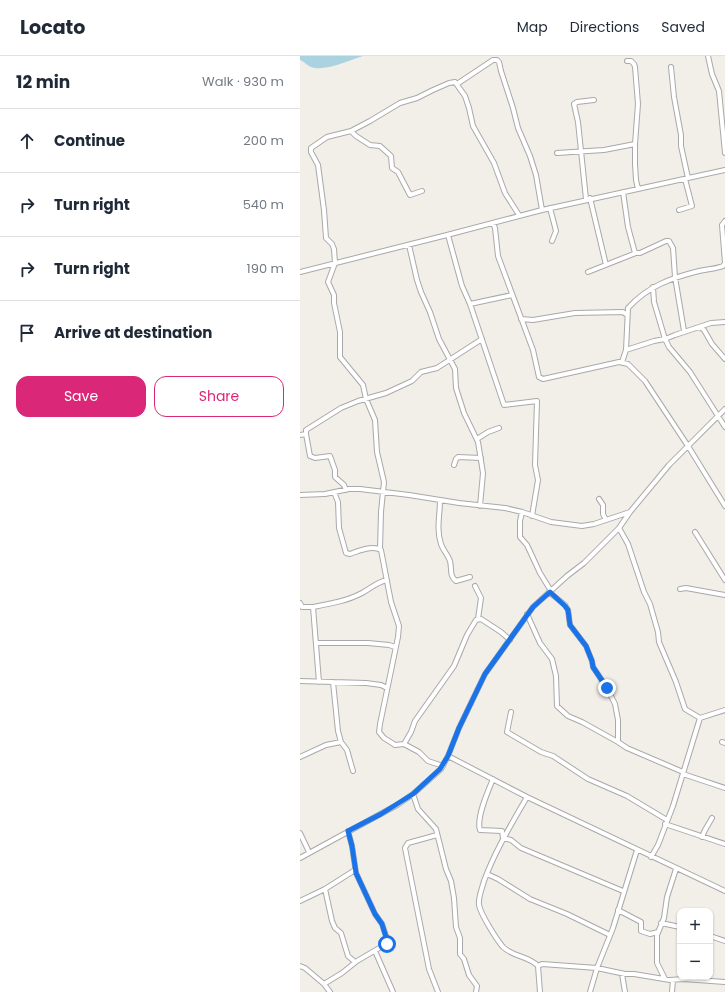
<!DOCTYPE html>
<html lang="en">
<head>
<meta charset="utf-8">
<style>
	:root { --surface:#fff; --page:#f2f2f3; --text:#1f2937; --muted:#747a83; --line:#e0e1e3; --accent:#db2777 }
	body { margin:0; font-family:Poppins,sans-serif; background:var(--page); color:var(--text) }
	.controls { position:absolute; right:12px; bottom:12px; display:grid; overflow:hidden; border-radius:8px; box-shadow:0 1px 3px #0004 }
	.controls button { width:36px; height:36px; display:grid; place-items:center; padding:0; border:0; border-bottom:1px solid var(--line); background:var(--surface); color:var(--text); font:20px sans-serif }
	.stop { position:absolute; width:12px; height:12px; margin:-9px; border:3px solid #1a73e8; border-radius:50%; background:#fff }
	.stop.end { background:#1a73e8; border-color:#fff; box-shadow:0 1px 4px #0008 }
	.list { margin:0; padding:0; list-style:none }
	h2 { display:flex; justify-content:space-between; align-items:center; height:52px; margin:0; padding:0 16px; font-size:17px }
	h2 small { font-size:13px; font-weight:400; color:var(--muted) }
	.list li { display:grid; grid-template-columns:26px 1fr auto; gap:12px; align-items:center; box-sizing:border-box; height:64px; padding:0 16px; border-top:1px solid var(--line) }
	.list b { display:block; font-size:15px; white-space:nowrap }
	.list em { font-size:13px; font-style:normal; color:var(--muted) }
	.actions { display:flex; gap:8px; padding:12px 16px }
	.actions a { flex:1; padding:9px 0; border:1px solid var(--accent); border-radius:12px; text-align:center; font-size:14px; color:var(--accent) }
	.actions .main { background:var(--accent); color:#fff }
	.icon { flex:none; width:22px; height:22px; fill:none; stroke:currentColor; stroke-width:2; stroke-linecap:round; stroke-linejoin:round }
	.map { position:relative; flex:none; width:425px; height:936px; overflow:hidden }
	header { display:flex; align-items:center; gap:24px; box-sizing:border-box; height:56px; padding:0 20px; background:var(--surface); border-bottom:1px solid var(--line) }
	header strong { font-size:19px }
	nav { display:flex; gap:22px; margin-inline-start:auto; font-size:14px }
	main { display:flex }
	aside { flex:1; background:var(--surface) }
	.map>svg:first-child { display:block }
</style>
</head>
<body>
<header>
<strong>Locato</strong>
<nav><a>Map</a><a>Directions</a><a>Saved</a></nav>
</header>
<main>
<aside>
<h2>12 min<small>Walk · 930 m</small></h2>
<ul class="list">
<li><svg class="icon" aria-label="ahead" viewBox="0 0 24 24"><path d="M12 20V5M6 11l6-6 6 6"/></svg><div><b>Continue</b></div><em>200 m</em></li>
<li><svg class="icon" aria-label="right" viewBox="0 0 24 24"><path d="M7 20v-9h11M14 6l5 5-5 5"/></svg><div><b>Turn right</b></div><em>540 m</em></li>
<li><svg class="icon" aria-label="right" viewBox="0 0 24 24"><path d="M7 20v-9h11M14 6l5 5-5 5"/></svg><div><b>Turn right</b></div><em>190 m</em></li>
<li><svg class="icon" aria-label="arrive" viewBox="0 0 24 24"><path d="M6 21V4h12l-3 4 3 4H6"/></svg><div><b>Arrive at destination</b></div></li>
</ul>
<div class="actions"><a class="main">Save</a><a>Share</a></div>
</aside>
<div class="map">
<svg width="425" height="936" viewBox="0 0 425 936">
	<rect width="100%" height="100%" fill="#f2efe9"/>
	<path fill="#aad3df" d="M0,0h63c-13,4 -38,16 -52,11 -5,-2 -6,-5 -11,-7z"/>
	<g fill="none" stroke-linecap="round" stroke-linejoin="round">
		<defs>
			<path id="minor" d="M408,0l4,18 7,17 6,62
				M327,5h4l3,3 1,3 3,37 -3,40v20l1,16 2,9
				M371,11l3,30 7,38v11l7,32
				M157,28l36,-24h4l2,2 2,9 12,37 5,20 12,28 6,19 6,35
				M51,75l5,5 14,9 10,1 11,10 1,12 6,4 12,23 12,-4
				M257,97l47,-3 31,-6
				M323,136l5,35 7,26h5l26,-12h3l4,7 2,29 9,54
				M290,142l16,67
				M286,143l-8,-77 -4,-18 3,-2 17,-2
				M250,152l6,23 -4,10
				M379,154l13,-4 -7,-27
				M193,167l2,5 3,28 35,94 6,27 4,2 76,-17 9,2 17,17 43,65 37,60
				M148,179l14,51 8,18 34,101 33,-4 -2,64 3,15 -6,36
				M109,189l8,35 4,12 9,20 9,27 16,30 1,19 8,25 14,29 5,31 -3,33
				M0,216l147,-37 95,-25 183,-40
				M288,216l48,-19
				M353,231l1,15 11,37 4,8 21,25 35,55
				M170,248l42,-9
				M221,263l12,1 42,-7 48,-1 4,3
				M400,271l4,3 8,14 13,15
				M326,294l28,-9 11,-2 10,-4 36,-12 14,-1
				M322,306l4,-12 2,-42c20,-22 43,-30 71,-37 8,-2 17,-2 24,-5l2,-3 -3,-38 3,-4
				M6,378v-4l35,-22 17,-7 28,-8 26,-12 9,-9 16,-4 45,-29
				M0,379l6,-1 4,22 5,2 15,-2 5,14v7l9,8 2,5
				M177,383l11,-7 11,-4
				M154,409l2,-6 2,-2 23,1
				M34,436l4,10 1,26 7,25 4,1c8,-3 22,-9 31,-4l10,52 8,24 -1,11 -18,87 -1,8 5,6 8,5 3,2 9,-1 15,8 9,9 15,5
				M0,439l25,-1 24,-5h11l49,6 50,8 46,5 17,4 29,10 31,4 12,-2 36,-12
				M299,443l4,6v9l3,6
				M140,444c0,15 -4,29 1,44 2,6 7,11 9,17 2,7 -1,15 6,20l14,-4
				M222,456l-2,9v16l7,8 13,28 11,18
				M319,472l9,16 16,48 6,12 8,28 1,10 17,40 9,27 15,9
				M395,476l30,48
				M80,493l1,-37 3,-30 -7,-30 -2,-32 -9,-21 -3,-14 -23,-28v-25l-6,-29v-8l-6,-13 7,-19 -1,-14 -2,-5 -6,-6 -2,-28 -6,-45 -7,-13v-4l16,-11 24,-6 19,-10 30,-18 17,-5 16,-8 16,-7 6,-1 10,14 4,12 4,18 21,37 11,30 14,22
				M175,530l6,12 -3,21
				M380,533l6,-1 39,7
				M249,536l16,13 3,5 2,15 16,21 6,15 1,6 14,21 8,16 3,16v22l9,6 56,24
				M0,547l2,4h11l6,75
				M13,551c16,-3 34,-6 49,-14 9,-5 15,-11 25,-13
				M227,558l13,29 12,16 4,17 1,30 11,10 14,6 36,20
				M16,587h52l21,2 6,2
				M0,625l66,2 15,2 6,3
				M33,626l5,49 3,11 6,8 6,21
				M211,656l-4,20 34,20 12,4 35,23 39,17 40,24
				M422,686l3,1
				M104,688l7,-12 4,-11 39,-55 13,-31 9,-15 5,-1 20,13 9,8
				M148,700l79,41 198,94
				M0,701l26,-12 15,-3
				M383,718l42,14
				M193,723c-5,12 -17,39 -13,51l22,1 1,7 8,2 10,8 102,43
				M113,738l5,15 18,20 10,40 5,12 3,17 2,29 4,11v16l4,5 5,16 8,11 -1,6
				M227,741c-16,28 -32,54 -43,84 -2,8 -6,16 -5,24 2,10 18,35 24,42 10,10 26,9 35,19l2,26
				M365,768l60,20
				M0,777l9,19
				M137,779l-29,8 -3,5 24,121 9,23
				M402,781l3,-7 7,-12
				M351,801l7,-12 15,-39 27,-88 25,-8
				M0,802l97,-53 16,-11 28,-25 7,-13 11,-28 26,-54 48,-67 34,-31 17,-13 35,-35 11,-16 39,-47 56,-56
				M187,818l11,5 32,20 37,15 43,21
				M0,845l25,-12
				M318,854l23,12v9l9,3 8,-2
				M361,867l19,4
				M410,880l15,5
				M75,895l18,41
				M55,906l-7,-6 -7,-23 -6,-5 -3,-7 -7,-32 30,-19
				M0,910l5,2 19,16
				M238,910l4,-2 55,4 28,6h9l36,6 13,-1 42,3
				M322,918l3,18
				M365,923l-8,-16v-28l7,-17 3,-21 9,-28
				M30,936l-6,-8 18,-11 15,-12 29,-17 2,-2 -6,-18 -7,-10 -19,-41 -4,-27 -4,-15
				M290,936l7,-24 16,-40 24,-78
				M372,936l1,-12"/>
		</defs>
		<use href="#minor" stroke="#a9a9a9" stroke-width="6"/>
		<use href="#minor" stroke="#fff" stroke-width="4"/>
	</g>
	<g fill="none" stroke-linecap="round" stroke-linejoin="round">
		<path stroke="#1a73e8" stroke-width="5" d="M87,888v-4l-5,-16 -7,-10 -19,-41 -4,-27 -4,-15 33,-17 32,-20 27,-25 8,-13 11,-28 26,-54 48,-67 17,-15 15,14 3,4 2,15 16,21 6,15 1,6 14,21"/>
	</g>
</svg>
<div class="controls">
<button>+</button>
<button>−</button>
</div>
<div class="stop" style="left:87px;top:888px"></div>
<div class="stop end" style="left:307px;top:632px"></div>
</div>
</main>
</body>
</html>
